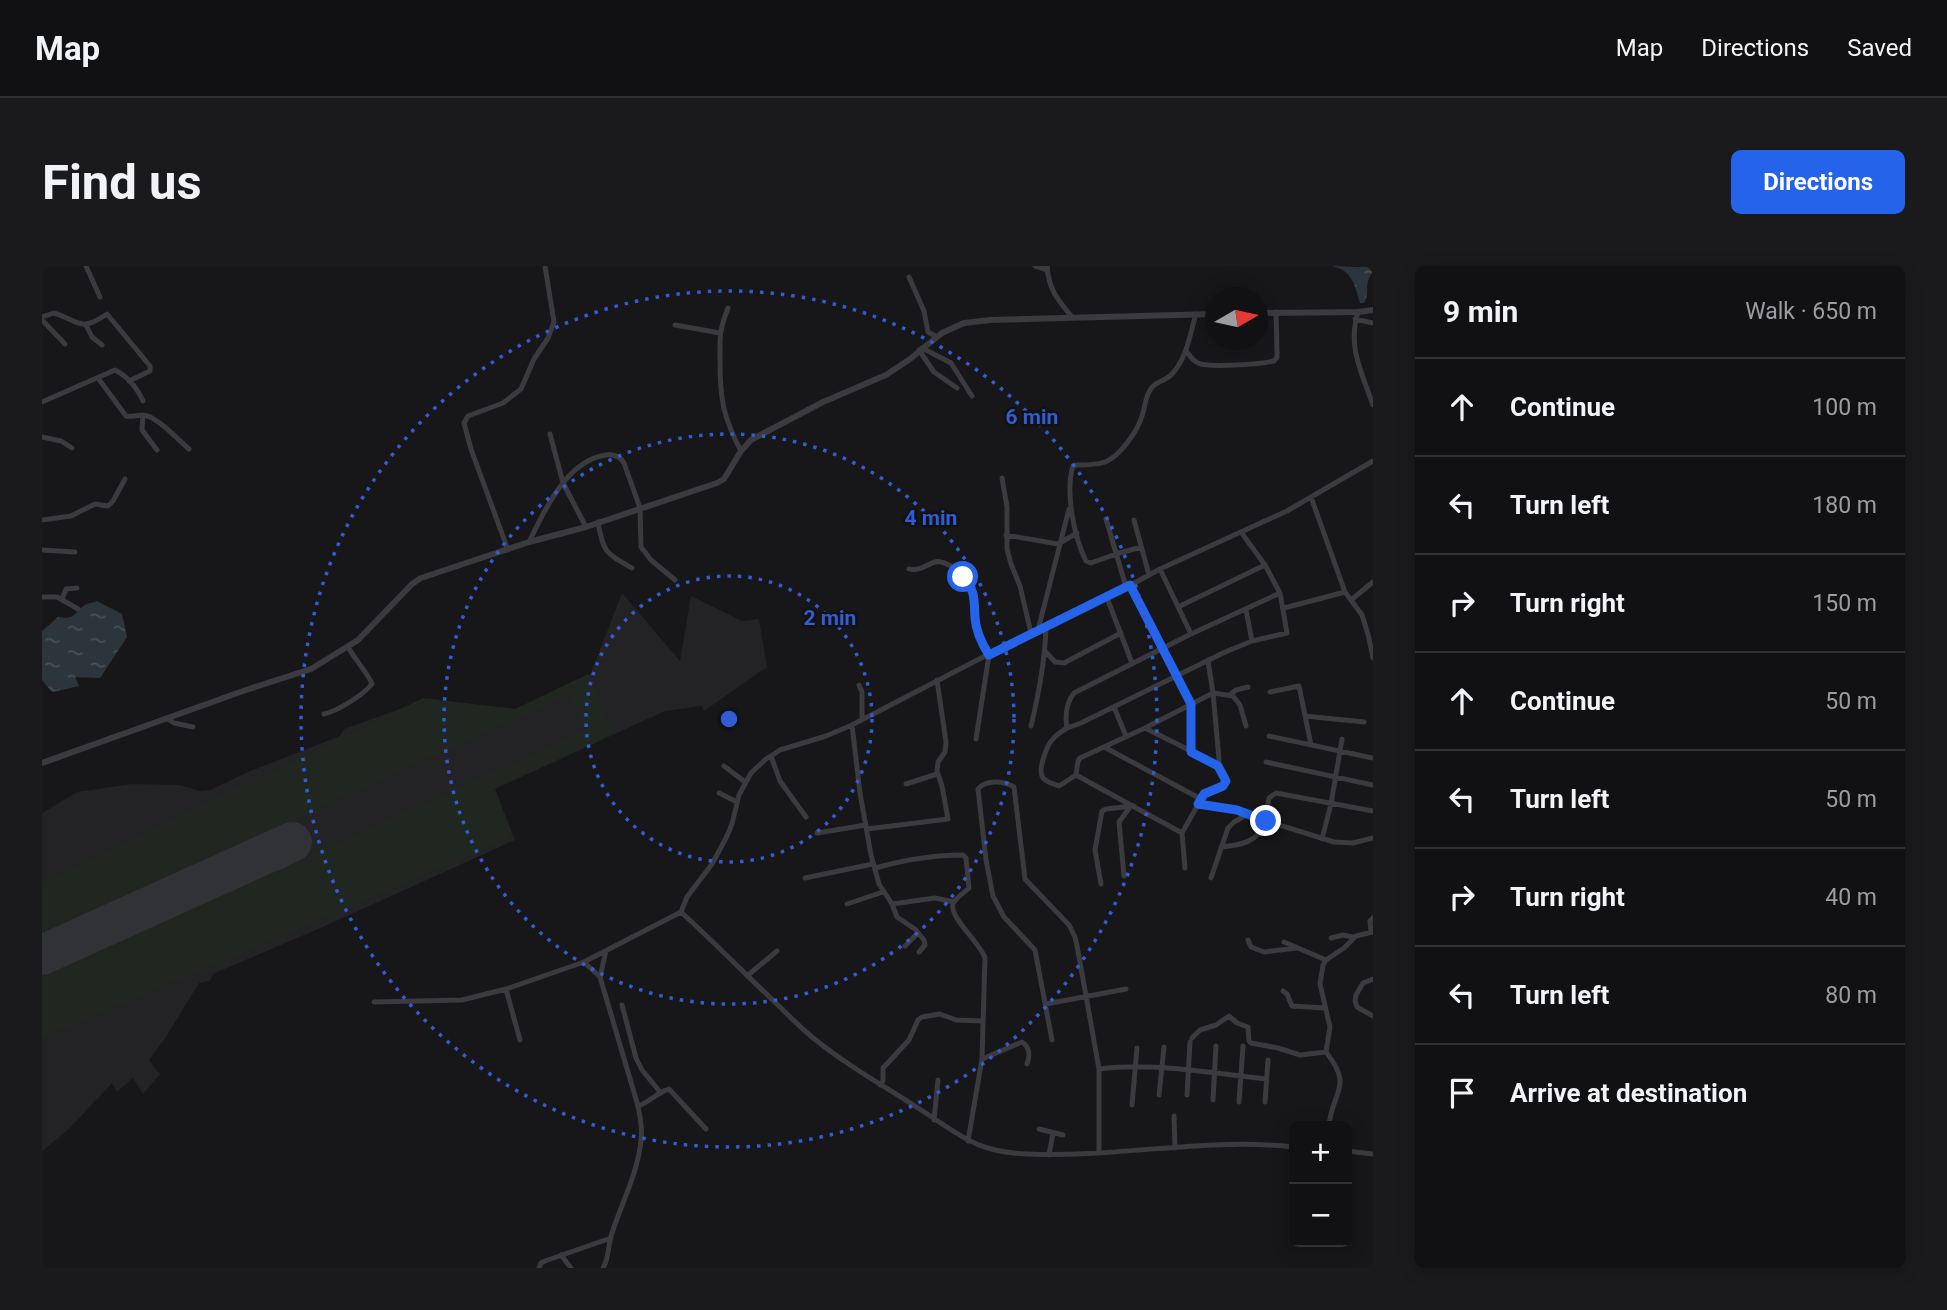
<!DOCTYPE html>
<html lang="en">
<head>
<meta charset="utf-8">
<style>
	:root { --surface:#111113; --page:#1a1a1c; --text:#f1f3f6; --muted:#9c9da0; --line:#303133; --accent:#2563eb }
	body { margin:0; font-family:Roboto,sans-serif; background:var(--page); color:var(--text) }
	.controls { position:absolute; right:21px; bottom:21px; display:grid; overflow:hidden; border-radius:10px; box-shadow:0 4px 18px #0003 }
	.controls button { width:63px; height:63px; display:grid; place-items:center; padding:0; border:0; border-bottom:2px solid var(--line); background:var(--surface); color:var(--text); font:35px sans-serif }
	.compass { position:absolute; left:1163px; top:21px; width:63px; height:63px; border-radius:50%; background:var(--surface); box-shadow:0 4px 18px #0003; rotate:81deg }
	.stop { position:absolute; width:21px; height:21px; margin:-16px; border:5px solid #2563eb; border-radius:50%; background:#fff }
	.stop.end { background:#2563eb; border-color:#fff; box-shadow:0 2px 7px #0008 }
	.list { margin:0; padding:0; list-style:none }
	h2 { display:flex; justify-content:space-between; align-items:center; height:91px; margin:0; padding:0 28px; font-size:30px }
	h2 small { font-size:23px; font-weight:400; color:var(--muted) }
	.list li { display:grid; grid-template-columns:46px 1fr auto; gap:21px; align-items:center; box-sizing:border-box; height:98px; padding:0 28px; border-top:2px solid var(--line) }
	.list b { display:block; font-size:26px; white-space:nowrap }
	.list em { font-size:23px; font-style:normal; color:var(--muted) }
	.icon { flex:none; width:38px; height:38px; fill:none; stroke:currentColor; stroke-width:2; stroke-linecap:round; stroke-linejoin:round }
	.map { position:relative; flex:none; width:1331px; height:1002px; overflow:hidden; border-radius:10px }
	header { display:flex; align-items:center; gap:42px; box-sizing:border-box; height:98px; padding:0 35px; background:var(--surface); border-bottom:2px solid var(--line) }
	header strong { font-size:33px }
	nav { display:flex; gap:38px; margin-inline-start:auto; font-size:24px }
	.intro { display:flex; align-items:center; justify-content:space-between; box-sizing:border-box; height:168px; padding:0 42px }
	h1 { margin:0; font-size:49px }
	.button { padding:18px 32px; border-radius:10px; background:var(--accent); color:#fff; font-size:24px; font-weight:700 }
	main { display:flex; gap:42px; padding:0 42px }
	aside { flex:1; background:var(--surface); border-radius:10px; box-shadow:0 4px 18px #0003 }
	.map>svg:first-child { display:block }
</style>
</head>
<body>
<header>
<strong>Map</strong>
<nav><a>Map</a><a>Directions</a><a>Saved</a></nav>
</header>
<div class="intro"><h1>Find us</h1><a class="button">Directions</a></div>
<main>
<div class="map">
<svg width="1331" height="1002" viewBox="0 0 1331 1002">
	<defs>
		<pattern id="water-ripples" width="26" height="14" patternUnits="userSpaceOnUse" patternTransform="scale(1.75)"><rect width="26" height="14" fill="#2d353c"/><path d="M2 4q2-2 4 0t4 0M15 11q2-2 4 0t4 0" fill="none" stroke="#495056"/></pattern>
	</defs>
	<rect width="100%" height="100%" fill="#171719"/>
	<path fill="#232326" d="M580,327l58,68 11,-65 51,25 17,-2 8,48 -63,44 -2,-5 -37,5 -170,78 20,51 -190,86 -112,48 -3,7 -11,2 -33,54 -17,23 11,14 -17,20 -10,-16 -16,14 -5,-9 -43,46 -27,22v-338l35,-21 55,-8 47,1 22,6 9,-1 38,-18 92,-36 4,-7 87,-31 2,2 83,9 74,-34z"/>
	<path fill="#1f2720" d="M546,408l26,59 -122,56 20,49 -470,200v-61l544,-247 -17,-35 -527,238v-50l381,-185 92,11z"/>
	<path fill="url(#water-ripples)" d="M1290,0c15,0 26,2 41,0 0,7 -3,9 -5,15 -2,8 1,14 -4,22h-4c-5,-18 -8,-33 -28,-37z
		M55,335l25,13 5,23 -27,41 -25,-1 4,9 -27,6 -10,-12v-49l16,-14c19,3 15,-4 27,-12 3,-2 8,-2 12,-4z"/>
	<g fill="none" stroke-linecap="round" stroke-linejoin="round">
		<path stroke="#313236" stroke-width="16" d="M194,601l37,-28h9l4,6 2,9c-11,17 -29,7 -45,10"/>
		<path stroke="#313236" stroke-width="40" d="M0,689l250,-113"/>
		<path stroke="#3a3a3f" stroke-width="5" d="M44,0l14,31
			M993,0l12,4
			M1005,0c2,24 10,33 25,51
			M867,11l15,34 4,21 9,5
			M686,42c-9,23 -8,29 -8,53 0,38 3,56 21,90
			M1316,46c-11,35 4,61 15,93
			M0,51l12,-4c26,8 25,20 53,1l43,52v5l-21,10
			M1313,53l18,4
			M0,54l23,24
			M44,59l6,12 10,8
			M633,59l45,8
			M880,82l29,15 21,33
			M877,84l15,22 23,16
			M1144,85c4,5 7,10 12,12 10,5 64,1 76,-2l3,-4v-6l-1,-39
			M56,112l28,38c6,1 11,-1 17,-1 14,1 35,25 46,34
			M0,136l73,-32c12,6 22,18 28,31
			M101,149l-1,15 15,20
			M508,168l13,49 23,44
			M0,171l19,4 11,7
			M960,212l5,29v42l4,15 9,22 11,47
			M1269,231l34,95 17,23 6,19 5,24
			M1064,253l20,68
			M0,254l29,-4 24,-12 13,2 5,-5 12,-22
			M1092,254l15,55
			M556,256c5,31 8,31 34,46
			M1199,266l24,33 15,28 7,40 -35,8 -29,12 -142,70 -14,5c-2,-12 -1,-25 7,-35l117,-59 89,-41
			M964,269l52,9 19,-11
			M487,276c15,-31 38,-82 77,-87 8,-1 14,1 18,8l16,45 1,39 10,13 24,20
			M1099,281l-25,7 -25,9 -5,-2c-12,-24 -21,-69 -13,-95l4,-1c9,0 20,0 28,-3 15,-6 32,-30 37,-46 3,-8 3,-18 8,-26 5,-9 14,-8 21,-15 16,-16 19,-41 25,-61
			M0,284l33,2
			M466,284l-37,-101 -7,-26 4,-7 35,-13 18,-14 13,-30 14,-21 6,-16 -9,-56
			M867,303c16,3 21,-10 32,-7 7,1 14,7 19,11 19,18 12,29 16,51 2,12 7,21 13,31l-13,84
			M1118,303l31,65
			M1088,319l61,119v48
			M0,331h15l21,12
			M1065,332l25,65
			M20,333l4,-10 11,-1
			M1309,334l22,-18
			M1136,341l87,-42
			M1242,342l61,-16
			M1204,344l6,31
			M996,364l31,-121
			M1003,385l10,11 9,1 57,-30
			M1166,395l5,32 -68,35 -65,30 -2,3 -2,14 106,58 22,-39 18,-7 3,-3v-3l-7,-14
			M817,419l3,7v27
			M1228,426l29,-6 12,59
			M1189,428l5,-4 12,-3
			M1072,441l12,29
			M282,448c14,-3 39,-19 48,-30 -3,-9 -18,-26 -24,-37
			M1263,450l59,6
			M126,453l6,4 19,4
			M810,459l8,68 11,62 8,29 13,20 5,13 18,12 9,11 1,5 -6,7
			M989,460c8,-33 14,-65 15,-99
			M1025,462c-5,3 -10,6 -14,11 -6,6 -16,31 -10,39 3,4 11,6 16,8l17,-11
			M1103,462l62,31 11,8 1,-8 -6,-66 20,3 7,9 6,21
			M1227,470l104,22
			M1062,481l97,52
			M729,490l9,25 26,36
			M1224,496l107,23
			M682,500l21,16
			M864,518l31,-10
			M677,527l18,9
			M1156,538l39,6 29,11 68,21 19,1 20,-5
			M825,563l81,-10 -6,-33 -5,-15 1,-9 7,-10 1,-10 -9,-62
			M775,567l49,-8
			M1140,567l3,35
			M1280,573l9,-35 11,-65
			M1179,581c19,-2 37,-4 44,-25 3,-7 2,-16 4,-24l7,-5 97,18
			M833,602c29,-8 58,-13 88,-13l3,3 3,30c-4,4 -14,10 -16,16 -4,13 28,40 32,54l-3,101 -14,82
			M1082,610l-5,-54 11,-15
			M763,612l68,-14
			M1169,612l17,-50 6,-6 14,-8
			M1059,618l-6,-34 7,-39 4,-2 28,-3
			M805,638l36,-12
			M850,638l43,-6 19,4
			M1329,666l-1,-11 3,-3
			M1289,672l12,-3 10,2
			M1206,674l3,7 13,5 33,-4
			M1242,676l42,18
			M863,680l13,-13
			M542,696l16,15 38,129c2,11 5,23 3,34 -3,33 -20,64 -30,96 -3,11 -2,22 -8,32
			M705,710l30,-25
			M558,711l6,-26
			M1331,713l-10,4 -7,12 -1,6 2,6 16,9
			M464,723l14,51
			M1241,725l4,3 5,12 33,2
			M332,736l88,-2 44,-11 78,-27 97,-50
			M1004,738l80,-15
			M580,739l14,53 6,12 19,23
			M1150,772l8,-8 16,-5 13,-9 8,7 11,4 1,14 2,2 27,5 22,7 26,-3
			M1010,774l-17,-90 -31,-33 -11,-21 -7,-36 -8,-71c8,-10 26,-8 36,-2l11,92 44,46 6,12 3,14 21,118v84
			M940,793l40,-17c8,5 8,14 5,22
			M1057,803c55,-7 112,4 167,10
			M838,819l3,-4v-13l26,-28 9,-20 4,-3 18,-3 16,6 27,1
			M1117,829l5,-48
			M1145,829l3,-53
			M1171,834l3,-54
			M1197,836l4,-56
			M1223,836l3,-42
			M1090,839l5,-57
			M596,840c12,-4 20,-14 31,-17l37,40
			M1132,850l1,32
			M892,854l4,-40
			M1287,860c3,-35 25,-39 -3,-74l4,-25 -10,-43 3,-19 3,-5 18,-12 12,-12 17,-4
			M997,863l24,6
			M1252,881c-88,-10 -177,11 -266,7 -54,-2 -67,-19 -110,-46 -36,-23 -73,-44 -106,-71 -11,-9 -21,-19 -31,-29 -34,-32 -66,-65 -100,-96l6,-15 25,-33 14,-26 6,-14 7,-29 12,-22 15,-14 14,-9 46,-14 26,-11 160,-83 95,-44 53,-29 127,-58 86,-50
			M1305,885l26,3
			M1007,889l4,-22
			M519,989l10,13
			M497,1002l2,-5 4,-2 66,-23"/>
		<path stroke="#3a3a3f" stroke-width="6" d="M1216,47l100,-1 15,-2
			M0,497l204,-73 65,-21 47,-29 54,-56 9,-6 108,-36 57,-15 131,-44 7,-4 17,-28 10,-11 72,-38 63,-27 24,-16 32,-26 22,-10 26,-3 226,-6"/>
	</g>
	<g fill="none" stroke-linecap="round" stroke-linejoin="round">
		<path stroke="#2563eb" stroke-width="9" d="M921,311c13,13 11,25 12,41 1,14 7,26 14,37l141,-70 61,119v48l27,14 8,15 -3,5 -19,8 -6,10 39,6 29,11"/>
	</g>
	<g fill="none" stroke="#325cd3" stroke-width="3.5" stroke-dasharray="3.5 7">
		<circle cx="687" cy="453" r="143"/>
		<circle cx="687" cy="453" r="285"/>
		<circle cx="687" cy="453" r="428"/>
	</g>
	<circle cx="687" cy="453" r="10" fill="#325cd3" stroke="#121214" stroke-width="3.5"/>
	<g font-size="21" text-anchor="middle" font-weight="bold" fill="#325cd3" stroke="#121214" stroke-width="5" stroke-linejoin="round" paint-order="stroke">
		<text x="990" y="158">6 min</text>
		<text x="889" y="259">4 min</text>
		<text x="788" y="359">2 min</text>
	</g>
</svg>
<div class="controls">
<button>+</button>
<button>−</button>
</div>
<svg class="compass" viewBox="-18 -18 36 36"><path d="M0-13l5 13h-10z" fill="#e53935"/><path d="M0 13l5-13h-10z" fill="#9c9da0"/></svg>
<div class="stop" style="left:921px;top:311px"></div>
<div class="stop end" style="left:1224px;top:555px"></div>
</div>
<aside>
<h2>9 min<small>Walk · 650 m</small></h2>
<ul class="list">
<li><svg class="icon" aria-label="ahead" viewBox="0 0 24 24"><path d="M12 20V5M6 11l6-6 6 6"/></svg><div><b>Continue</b></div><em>100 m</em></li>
<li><svg class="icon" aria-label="left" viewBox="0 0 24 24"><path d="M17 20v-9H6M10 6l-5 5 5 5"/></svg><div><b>Turn left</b></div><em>180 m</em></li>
<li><svg class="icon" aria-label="right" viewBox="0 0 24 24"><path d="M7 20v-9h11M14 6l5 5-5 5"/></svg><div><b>Turn right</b></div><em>150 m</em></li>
<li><svg class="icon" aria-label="ahead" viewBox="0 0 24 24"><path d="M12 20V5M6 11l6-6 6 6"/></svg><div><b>Continue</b></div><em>50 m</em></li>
<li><svg class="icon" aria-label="left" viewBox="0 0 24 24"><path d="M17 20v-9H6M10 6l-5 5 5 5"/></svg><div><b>Turn left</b></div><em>50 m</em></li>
<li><svg class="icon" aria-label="right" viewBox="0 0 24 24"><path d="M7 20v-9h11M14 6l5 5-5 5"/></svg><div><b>Turn right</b></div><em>40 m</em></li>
<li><svg class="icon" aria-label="left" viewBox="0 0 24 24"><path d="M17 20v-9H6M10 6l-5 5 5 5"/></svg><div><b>Turn left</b></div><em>80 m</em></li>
<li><svg class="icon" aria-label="arrive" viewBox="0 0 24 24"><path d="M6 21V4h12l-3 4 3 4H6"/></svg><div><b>Arrive at destination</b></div></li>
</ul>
</aside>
</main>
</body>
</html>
